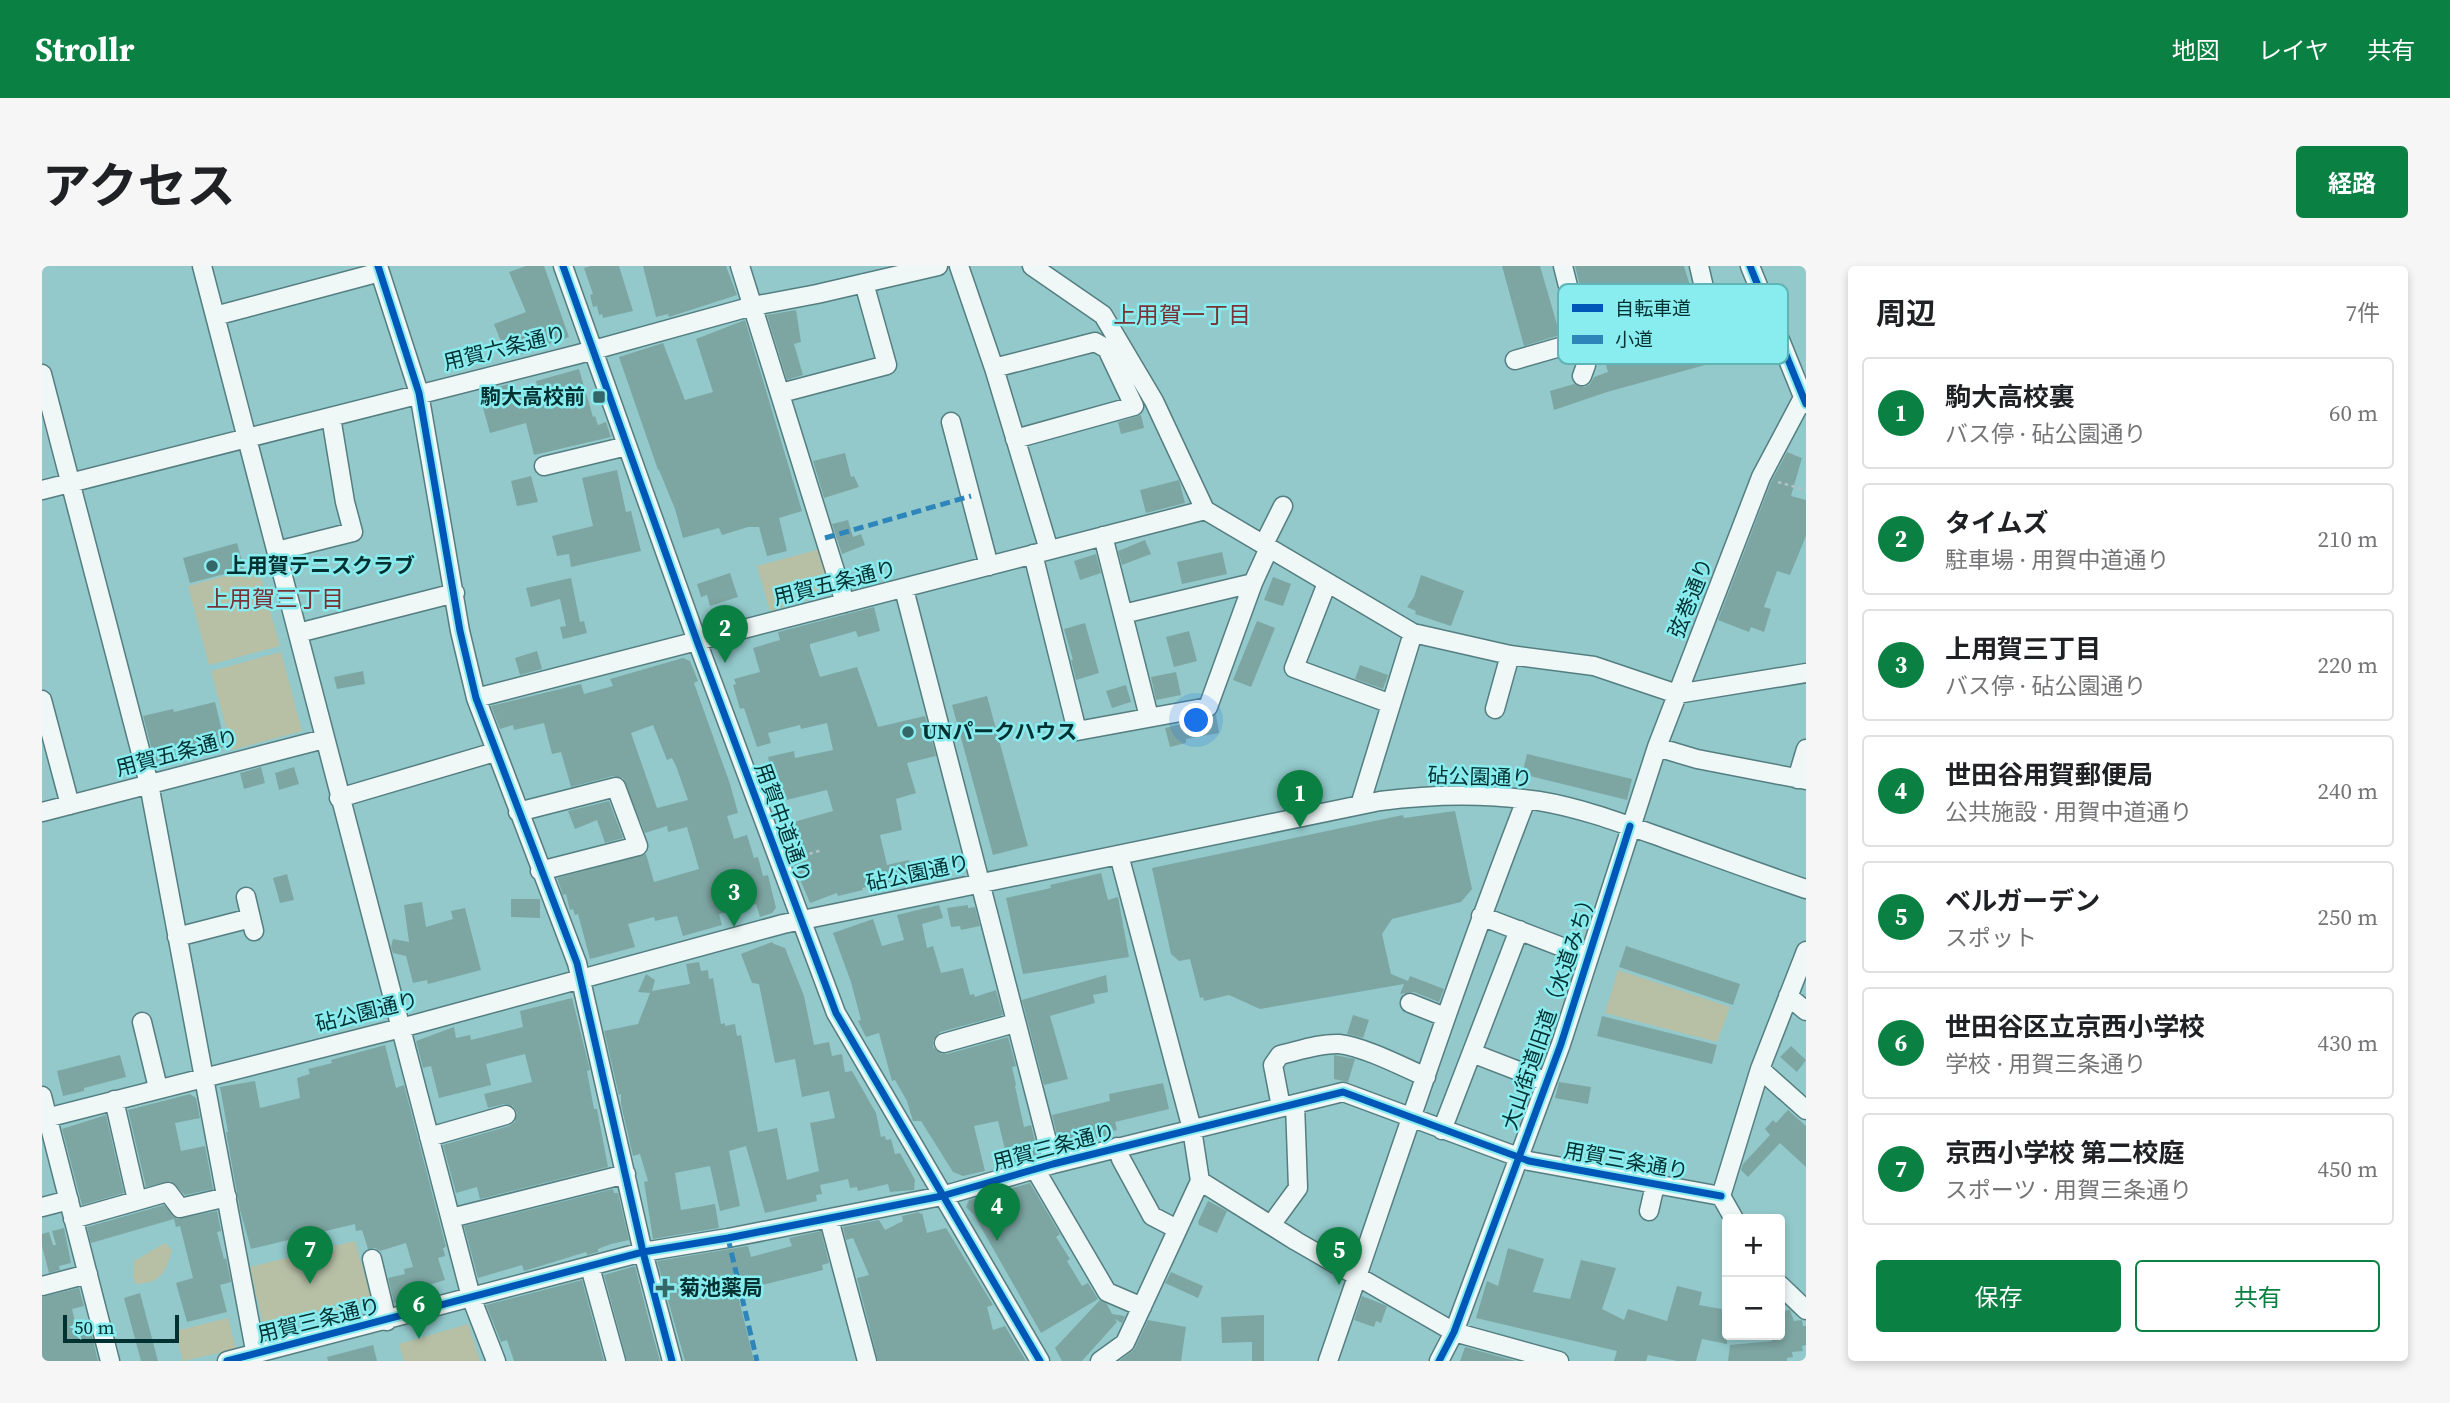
<!DOCTYPE html>
<html lang="ja">
<head>
<meta charset="utf-8">
<style>
	:root { --surface:#fff; --page:#f6f6f6; --text:#202124; --muted:#757577; --line:#e0e0e0; --accent:#0b8043 }
	body { margin:0; font-family:"Source Serif 4","Noto Sans JP",serif; background:var(--page); color:var(--text) }
	.controls { position:absolute; right:21px; bottom:21px; display:grid; overflow:hidden; border-radius:7px; box-shadow:0 4px 10px #0003 }
	.controls button { width:63px; height:63px; display:grid; place-items:center; padding:0; border:0; border-bottom:2px solid var(--line); background:var(--surface); color:var(--text); font:35px sans-serif }
	.scale { position:absolute; left:21px; bottom:18px; width:116px; box-sizing:border-box; padding-left:7px; border:4px solid #023132; border-top:0; font-size:19px; line-height:24px; white-space:nowrap; color:#023132; -webkit-text-stroke:5px #89ecef; paint-order:stroke }
	.you { position:absolute; left:1155px; top:455px; width:24px; height:24px; margin:-18px; border:5px solid #fff; border-radius:50%; background:#1a73e8; box-shadow:0 0 0 10px #1a73e833 }
	.badge { display:grid; place-items:center; width:46px; height:46px; border-radius:50%; background:var(--accent); color:#fff; font-size:23px; font-weight:700 }
	.pin { position:absolute; translate:-50% -58px; filter:drop-shadow(0 2px 4px #0008) }
	.pin::after { content:''; position:absolute; top:37px; width:24px; height:21px; background:inherit; clip-path:polygon(0 0,100% 0,50% 100%) }
	.list { margin:0; padding:0; list-style:none }
	h2 { display:flex; justify-content:space-between; align-items:center; height:91px; margin:0; padding:0 28px; font-size:30px }
	h2 small { font-size:23px; font-weight:400; color:var(--muted) }
	.list li { display:grid; grid-template-columns:46px 1fr auto; gap:21px; align-items:center; box-sizing:border-box; height:112px; margin:0 14px 14px; padding:0 14px; border:2px solid var(--line); border-radius:7px }
	.list b { display:block; font-size:26px; white-space:nowrap }
	.list p { margin:0; font-size:23px; white-space:nowrap; color:var(--muted) }
	.list em { font-size:23px; font-style:normal; color:var(--muted) }
	.actions { display:flex; gap:14px; padding:21px 28px }
	.actions a { flex:1; padding:16px 0; border:2px solid var(--accent); border-radius:7px; text-align:center; font-size:24px; color:var(--accent) }
	.actions .main { background:var(--accent); color:#fff }
	.map { position:relative; flex:none; width:1764px; height:1095px; overflow:hidden; border-radius:7px }
	header { display:flex; align-items:center; gap:42px; box-sizing:border-box; height:98px; padding:0 35px; background:var(--accent); color:#fff }
	header strong { font-size:33px }
	nav { display:flex; gap:38px; margin-inline-start:auto; font-size:24px }
	.intro { display:flex; align-items:center; justify-content:space-between; box-sizing:border-box; height:168px; padding:0 42px }
	h1 { margin:0; font-size:49px }
	.button { padding:18px 32px; border-radius:7px; background:var(--accent); color:#fff; font-size:24px; font-weight:700 }
	main { display:flex; gap:42px; padding:0 42px }
	aside { flex:1; background:var(--surface); border-radius:7px; box-shadow:0 4px 10px #0003 }
	.map>svg:first-child { display:block }
</style>
</head>
<body>
<header>
<strong>Strollr</strong>
<nav><a>地図</a><a>レイヤ</a><a>共有</a></nav>
</header>
<div class="intro"><h1>アクセス</h1><a class="button">経路</a></div>
<main>
<div class="map">
<svg width="1764" height="1095" viewBox="0 0 1764 1095">
	<rect width="100%" height="100%" fill="#93c9cb"/>
	<path fill="#b7bfa5" d="M778,283l12,44 -62,18 -13,-45z
		M216,301l22,79 -71,19 -21,-79z
		M239,386l21,79 -70,19 -21,-79z
		M1576,704l112,37 -13,35 -112,-29z
		M313,975l17,60 -108,28 -14,-62z
		M123,977l7,7c-6,23 -12,33 -36,34l-3,-7 1,-16z
		M186,1052l8,31 -53,12 -8,-30z
		M426,1058l12,37h-76l-5,-17z"/>
	<path fill="#7da6a3" fill-rule="evenodd" d="M484,0h18l25,71 -53,19 -2,-7 -9,3 -11,-28 32,-12 -17,-40z
		M549,0h28l14,45 -30,7 -1,-4 -3,1 -2,-9 -4,1 -3,-12 3,-1 -9,-26z
		M601,0h83l11,29 -68,22 -1,-3 -12,3z
		M1460,0h38l20,69 -36,11z
		M1533,0h109l7,23 -103,30z
		M754,44l5,32 -7,2 9,31 -16,5 -20,-65z
		M703,54l57,191 -23,7 8,33 -20,5 -8,-29h-11l-26,8 -3,-7 -36,10 -8,-29 -16,-39h-1l-39,-113 44,-14 22,57 28,-8 -17,-53z
		M1662,54l12,42 -109,30 -53,18 -4,-19 24,-7 11,3 5,-3 4,-7 14,-5 -7,-24z
		M537,103l14,48 2,-1 3,9 8,-3 5,15 -77,18 -8,-32 -36,10 -8,-29 4,-1 -3,-12 26,-7 3,10 25,-8 -1,-5z
		M1099,149l3,13 -23,6 -3,-12z
		M1745,186l15,6 -11,38 15,4v36l-16,39 -13,-4 -13,36 7,2 -7,23 -13,-5 -2,5 -31,-12 53,-138z
		M803,187l6,24 3,-1 5,11 -35,11 -11,-37z
		M575,204l9,42 5,-1 10,40 -70,16 -2,-13 -12,2 -5,-20 41,-10 -11,-48z
		M489,210l7,26 -21,4 -6,-25z
		M1137,214l6,23 -39,10 -6,-23z
		M806,254l5,17 8,-3 4,11 -23,9 -10,-30z
		M1103,274l6,14 -29,11 -4,-14z
		M195,277l7,26 -54,14 -7,-25z
		M1180,286l5,22 -45,10 -5,-22z
		M1054,288l5,19 -21,7 -6,-19z
		M688,307l8,24 -28,9 -3,-11 -6,2 -4,-13z
		M1379,309l43,16 -13,35 -36,-12 1,-3 -9,-4 7,-10z
		M1231,311l18,7 -8,22 -19,-6z
		M529,312l9,44 4,-1 3,12 -24,6 -3,-12 6,-1 -6,-27 -29,8 -5,-19z
		M832,341l6,24 -22,6 -2,-6 -46,13v3l10,30 37,-10 21,60 47,-11 11,40 -29,7 9,30 -20,6 6,31 -22,5 7,30 22,-5 4,17 -51,11 1,2 -25,6 -1,-3 -27,10 -16,-38 7,-3 -11,-39 43,-12 -6,-21 -49,12 -10,-45 26,-6 1,7 38,-8 -6,-27 -26,6 -1,-4 -32,8 3,10 -14,4 -13,-39 -4,1 -7,-24 3,-1 -2,-5 26,-7 -7,-24 27,-8 -2,-8z
		M1215,355l18,7 -24,59 -18,-7z
		M1043,357l14,50 -23,7 -5,-20h2l-9,-31z
		M1147,365l8,30 -23,6 -8,-30z
		M495,385l5,18 -22,6 -5,-17z
		M641,392l7,3 8,20 -4,2 36,101 8,29 -11,3 7,23 13,-4 7,23 4,-1 5,19 5,-1 8,33 -4,5 -12,4 -4,-13 -37,10 3,11 -39,11 -6,-20 -22,5 -1,-4 -26,7 7,23 -45,12 -12,-45 -3,1 -2,-6 -3,1 -4,-16 -3,1 -6,-17 89,-24 8,28 45,-13 -12,-42 -19,5 -1,-6 -22,7 -22,-55 -10,-2 -42,11 -10,-35 -9,2 -8,-31 -30,7 -1,-5 -13,4 -9,-23 90,-22 3,10 29,-8 -3,-7zM611,459l14,35 5,-2 4,8 12,34 -31,8 -26,-75z
		M1318,399l28,10 -5,14 -28,-10z
		M321,405l2,13 -28,5 -3,-12z
		M1134,406l5,23 -25,5 -5,-23z
		M1084,419l5,17 -19,6 -6,-17z
		M945,430l41,150 -35,9 -41,-150z
		M173,436l11,45 -70,18 -13,-49 30,-7 1,3z
		M1174,449l3,18 -33,6v4l-16,4 -5,-19z
		M1485,488l105,25 -5,21 -105,-26z
		M219,501l4,16 -21,6 -4,-16z
		M252,501l5,17 -20,6 -4,-17z
		M567,535l14,37 -18,5 -8,-23 -22,9 -7,-18z
		M1413,545l17,78 -11,13 -69,17 -10,15 9,40 17,7 2,-5 34,13 -5,13 -25,-10 -14,2 4,-10 -144,25 -31,-14 -25,6 -1,-4 -3,1 -10,-39 -11,2 -8,-7 -19,-86 251,-53 1,3z
		M1059,607l7,27 10,-3 11,60 -106,17 -17,-76 45,-10 -1,-3z
		M245,608l7,26 -14,3 -7,-25z
		M469,633h29v19l-29,-1z
		M380,636l4,25 27,-8 -2,-8 14,-3 16,62 -53,14 -1,-4 -14,3 -7,-27 -13,-3 -2,-6 2,-8 16,3 -5,-37z
		M897,639l4,13 -21,6 5,24 6,-2 8,27 22,-5 7,27 4,-1 1,3 21,-7 7,25 -63,17 -7,8v7l8,7h6l61,-17 8,29 -4,1 4,18 -1,1 9,41 7,-2 8,31 -30,9 -11,-44 -24,5 11,45 -22,5 -10,-4 -32,-51h-8l-6,-20 -12,-21 -3,1 -13,-48 -13,4 -8,-16 3,-1 -10,-38 -18,-49 40,-14 9,27 22,-6 -7,-25z
		M926,639v3l7,-1 5,19 -19,4 -1,-4 -9,1 -4,-19z
		M730,676l2,2 11,4 19,48 10,49 15,-3 3,14 10,-2 3,18 7,-1 24,42 5,24 4,-1 1,4 5,-1 4,15 5,-1 15,27 -1,10 -24,2 -2,-8 -30,7 -1,-4 -7,1 -2,-9 -28,6 2,9 -6,1 1,6 -52,12 -19,-67 -17,5 11,55 -20,5 -10,-45 -35,7 6,37 34,-6 4,24 -66,11 -9,-57 4,-1 -8,-27 -7,2 -12,-52v-10l-2,1 -15,-64 34,-7 12,-31 -12,-1 8,-18 9,6 -3,11 38,-7 -4,-20 13,-2 2,9 7,-1 1,9 4,-1 8,46 4,-1v3l10,-2 2,12 4,-1 17,97 19,-4 10,52 32,-9 -9,-48 25,-5 -6,-27 -27,6 -7,-38 -20,4 -16,-79 -7,-1 -11,-29z
		M1584,680l114,38 -7,21 -114,-38z
		M1064,709l2,17 -15,3 2,8 -45,13 18,63 -24,6 -22,-85z
		M530,732l18,72 -3,1 7,38h3l11,58 -128,32 -3,-12 -21,6 -13,-48 66,-19 6,-4 2,-9 -4,-7 -9,-2 -16,4 -4,-14 48,-12 -7,-28 -39,10 5,21 -52,13 -8,-32 -8,2 -7,-27 38,-14 2,11 14,-3 1,5 52,-13 -3,-16z
		M1500,744l17,5 -7,21 -16,-5z
		M1311,749l16,5 -6,18 -16,-4z
		M1560,750l115,29 -5,19 -115,-28z
		M343,779l11,43 8,-3 42,162 -3,1 2,8 -7,2 7,22 -23,7 3,9 -31,7 -6,-25 17,-4 -1,-5 9,-2 -7,-24 -26,8 -5,-3 -7,1 -6,-19 -6,1 -1,-7 -104,25 -11,-39 -14,-78h2l-8,-45 35,-6 5,27 40,-10 -3,-20 13,-4 -2,-5 24,-6 -1,-3z
		M1749,780l15,14 -9,12 -17,-15z
		M78,789l6,22 -42,11v3l-21,5 -6,-25z
		M1292,789l21,4 -7,23 -14,-3z
		M1517,816l32,5 -3,17 -33,-6z
		M1121,817l6,26 -54,13 2,8 -8,2 1,3 -27,6 1,4 -23,5 -9,-35 58,-14 -1,-7z
		M148,828l6,4 4,20 -25,5 6,28 24,-5 8,43 -28,6 -14,-14 -25,6 -18,-77z
		M1746,844l18,16v41l-26,-24 -32,34 -7,-7 2,-6 27,-29 -5,-6 8,-9 3,3z
		M64,849l18,78 -42,12 -20,-76z
		M988,917l30,51 -4,3 14,22 -3,2 15,25 6,-3 10,16 -57,34 -67,-118 -8,-8 3,-7 21,-6 2,3 10,-6z
		M571,923l1,4h4l11,47 -18,4 -13,5v3l-11,3 -1,-3 -62,19 -2,-6 -44,13 -14,-52z
		M1166,935l19,10 -10,22 -18,-8 -1,-3z
		M122,939l13,14 40,-8 4,20 -4,1 7,27 2,-1 5,24 -11,3 7,27 -40,10 -11,-39 17,-5 -13,-52 -4,1 -2,-8 -83,24 -4,-16z
		M877,946l1,2 2,-1 5,20 19,-5 47,77 -6,2 6,23 12,-4 21,35h-148l-21,-83 12,-3 -16,-37 -7,2 -3,-13 36,-7 6,10 18,-9 -1,-5z
		M22,962l7,35 -12,3 1,4 -11,3 -7,-27v-12l7,-2 4,13h3l-4,-14z
		M779,965l8,32 -7,2 1,5 -86,21 17,70h-69l-28,-100 91,-15 3,11 41,-11 -3,-8z
		M1466,982l36,11 -11,33 37,7 11,-39 35,8 -14,41 22,11 4,-11 39,12 10,-35 25,6 -3,13 28,5v34l-25,-5 -6,22h-19l-29,-6 -2,6h-32l3,-10 -141,-33 11,-37 11,5z
		M593,1000l14,55 11,40h-33l-23,-86z
		M1129,1006l32,14 -5,12 -33,-15z
		M540,1014l22,81h-90l-7,-21 -6,2 -15,-37z
		M37,1022l5,18 -12,3 6,24 13,-2 7,30h-56v-64z
		M98,1027l18,68h-17l-17,-63z
		M1320,1030l25,10 -6,17 -5,-2 -2,6 -20,-7z
		M1058,1034l7,4 5,10 13,2 -3,7 -7,-4 2,3 -35,39h-20l-7,-13z
		M1748,1044l4,11 8,-1 1,6h3v19l-4,1 1,5 -11,1 1,5 -6,1v3h-59l2,-16 42,-4 -1,-6h9v-24z
		M1222,1049v46h-12v-19l-30,1 -1,-26z
		M1106,1054l38,7 -5,34h-62l15,-11z
		M331,1079l4,16h-49l-1,-4z
		M1423,1081l51,14h-56z"/>
	<g fill="none" stroke-linecap="round" stroke-linejoin="round">
		<defs>
			<path id="minor" d="M160,0l269,1031 25,64
				M336,0l41,127 41,238 16,67 101,265 66,289 29,109
				M521,0l134,375 139,372 204,348
				M698,0l105,337
				M917,0l35,102 55,182
				M990,0l71,49 51,86 51,109 208,123 97,22 84,11 83,28 129,-21
				M1521,0l17,68
				M1708,0l56,138
				M173,50l165,-44
				M1473,94l66,-19
				M952,102l101,-26 12,7 27,57 -119,33
				M0,108l107,410 108,577
				M1540,110l4,-11 -6,-31 126,-38 -7,-30
				M739,127l106,-28 -23,-82
				M909,156l38,144
				M502,200l83,-20
				M0,224l537,-136 174,-48 64,-12 121,-28
				M1061,270l46,181
				M1222,278l19,-38
				M235,285l76,-19 -8,-30 -14,-85
				M991,288l44,177 131,-24 45,-124 16,-35
				M1285,317l-33,85 97,36
				M862,323l149,575
				M1081,348l130,-31
				M256,367l157,-40
				M434,432l729,-188
				M0,434l28,105
				M1453,443l15,-54
				M1615,481l40,12 109,21
				M1755,513l9,-30
				M297,532l156,-46
				M1318,539l53,-172
				M0,546l282,-73
				M476,546l98,-25 22,59 -98,25
				M1077,589l73,274 8,52 96,60 158,91 105,29
				M204,631l8,34
				M1439,650l107,41
				M135,671l74,-19
				M1746,730l18,15
				M1368,737l35,14
				M100,756l16,66
				M902,777l71,-20
				M1430,787l75,29
				M1718,803l46,41
				M0,830l68,265
				M72,834l23,100
				M1239,841l-8,-42 7,-10c18,-4 40,-12 59,-11 26,3 64,23 87,33
				M0,853l359,-91 382,-104 597,-123c53,-7 106,-8 159,0 43,7 85,23 127,38 47,17 93,34 140,50
				M1400,864l77,-200
				M387,871l77,-22
				M1075,881l4,12 31,57 25,13
				M993,903l72,123 35,15
				M0,941l27,-7
				M1607,945l6,-26
				M409,952l175,-44
				M31,953l95,-27 12,16 47,-11
				M787,953l38,142
				M1692,953l-13,-23 39,-127 46,-118
				M1229,959l27,-37 -3,-84
				M330,993l15,62
				M548,1001l26,94
				M1738,1019l26,25
				M0,1020l46,-12
				M185,1095l416,-109 85,-14 214,-42 111,-32 290,-72 186,69 192,35
				M1058,1095l25,-18 75,-162
				M1286,1095c65,-188 126,-376 198,-561
				M1397,1095l15,-29 107,-288 96,-297 104,-270 45,-85"/>
		</defs>
		<use href="#minor" stroke="#547e80" stroke-width="21"/>
		<path stroke="#b3c4c5" stroke-width="2.5" stroke-dasharray="3.5 3.5" stroke-linecap="butt" d="M1736,216l28,8
			M754,592l26,-8"/>
		<use href="#minor" stroke="#eff7f7" stroke-width="18"/>
		<path stroke="#2d85ba" stroke-width="5" stroke-dasharray="10 5" stroke-linecap="butt" d="M783,272l146,-42
			M686,972l29,123"/>
		<defs>
			<path id="cycleway" d="M336,0l41,127 41,238 16,67 101,265 66,289 29,109
				M521,0l134,375 139,372 204,348
				M1708,0l56,138
				M185,1095l416,-109 85,-14 214,-42 111,-32 290,-72 186,69 192,35
				M1397,1095l15,-29 107,-288 69,-218"/>
		</defs>
		<use href="#cycleway" stroke="#89ecef" stroke-width="11"/>
		<use href="#cycleway" stroke="#0057b8" stroke-width="7"/>
	</g>
	<g fill="#356668" stroke="#89ecef" stroke-width="2.5">
		<rect x="550" y="124" width="14" height="14" rx="3.5"/>
		<circle cx="170" cy="300" r="7"/>
		<circle cx="866" cy="466" r="7"/>
		<path d="M619.5 1011.5h7v7h7v7h-7v7h-7v-7h-7v-7h7z"/>
	</g>
	<g text-anchor="middle" stroke-width="5" stroke-linejoin="round" paint-order="stroke">
		<g font-size="21" fill="#023132" stroke="#89ecef">
			<text transform="translate(463 82) rotate(-14)" y="7">用賀六条通り</text>
			<text transform="translate(793 317) rotate(-14)" y="7">用賀五条通り</text>
			<text transform="translate(1649 332) rotate(-68)" y="7">弦巻通り</text>
			<text transform="translate(135 487) rotate(-15)" y="7">用賀五条通り</text>
			<text transform="translate(1438 511) rotate(2)" y="7">砧公園通り</text>
			<text transform="translate(741 557) rotate(70)" y="7">用賀中道通り</text>
			<text transform="translate(876 607) rotate(-12)" y="7">砧公園通り</text>
			<text transform="translate(1508 744) rotate(-71)" y="7">大山街道旧道（水道みち）</text>
			<text transform="translate(325 746) rotate(-14)" y="7">砧公園通り</text>
			<text transform="translate(1012 881) rotate(-15)" y="7">用賀三条通り</text>
			<text transform="translate(1584 895) rotate(10)" y="7">用賀三条通り</text>
			<text transform="translate(277 1054) rotate(-14)" y="7">用賀三条通り</text>
		</g>
		<g font-size="21" font-weight="bold" fill="#023132" stroke="#89ecef" text-anchor="start">
			<text x="543" y="138" text-anchor="end">駒大高校前</text>
			<text x="184" y="307">上用賀テニスクラブ</text>
			<text x="880" y="473">UNパークハウス</text>
			<text x="637" y="1029">菊池薬局</text>
		</g>
		<g font-size="23" fill="#793237" stroke="#89ecef">
			<text x="1140" y="57">上用賀一丁目</text>
			<text x="233" y="341">上用賀三丁目</text>
		</g>
	</g>
	<rect x="1516" y="18" width="230" height="80" rx="10" fill="#89ecef" stroke="#60b4b6" stroke-width="2"/>
	<rect x="1530" y="38" width="31" height="8" fill="#0057b8"/>
	<rect x="1530" y="69" width="31" height="9" fill="#2d85ba"/>
	<g font-size="19" fill="#023132">
		<text x="1573" y="49">自転車道</text>
		<text x="1573" y="80">小道</text>
	</g>
</svg>
<div class="controls">
<button>+</button>
<button>−</button>
</div>
<div class="scale">50 m</div>
<div class="you"></div>
<div class="pin badge" style="left:1258px;top:562px">1</div>
<div class="pin badge" style="left:683px;top:397px">2</div>
<div class="pin badge" style="left:692px;top:661px">3</div>
<div class="pin badge" style="left:955px;top:975px">4</div>
<div class="pin badge" style="left:1297px;top:1019px">5</div>
<div class="pin badge" style="left:377px;top:1073px">6</div>
<div class="pin badge" style="left:268px;top:1018px">7</div>
</div>
<aside>
<h2>周辺<small>7件</small></h2>
<ul class="list">
<li><span class="badge">1</span><div><b>駒大高校裏</b><p>バス停 · 砧公園通り</p></div><em>60 m</em></li>
<li><span class="badge">2</span><div><b>タイムズ</b><p>駐車場 · 用賀中道通り</p></div><em>210 m</em></li>
<li><span class="badge">3</span><div><b>上用賀三丁目</b><p>バス停 · 砧公園通り</p></div><em>220 m</em></li>
<li><span class="badge">4</span><div><b>世田谷用賀郵便局</b><p>公共施設 · 用賀中道通り</p></div><em>240 m</em></li>
<li><span class="badge">5</span><div><b>ベルガーデン</b><p>スポット</p></div><em>250 m</em></li>
<li><span class="badge">6</span><div><b>世田谷区立京西小学校</b><p>学校 · 用賀三条通り</p></div><em>430 m</em></li>
<li><span class="badge">7</span><div><b>京西小学校 第二校庭</b><p>スポーツ · 用賀三条通り</p></div><em>450 m</em></li>
</ul>
<div class="actions"><a class="main">保存</a><a>共有</a></div>
</aside>
</main>
</body>
</html>
